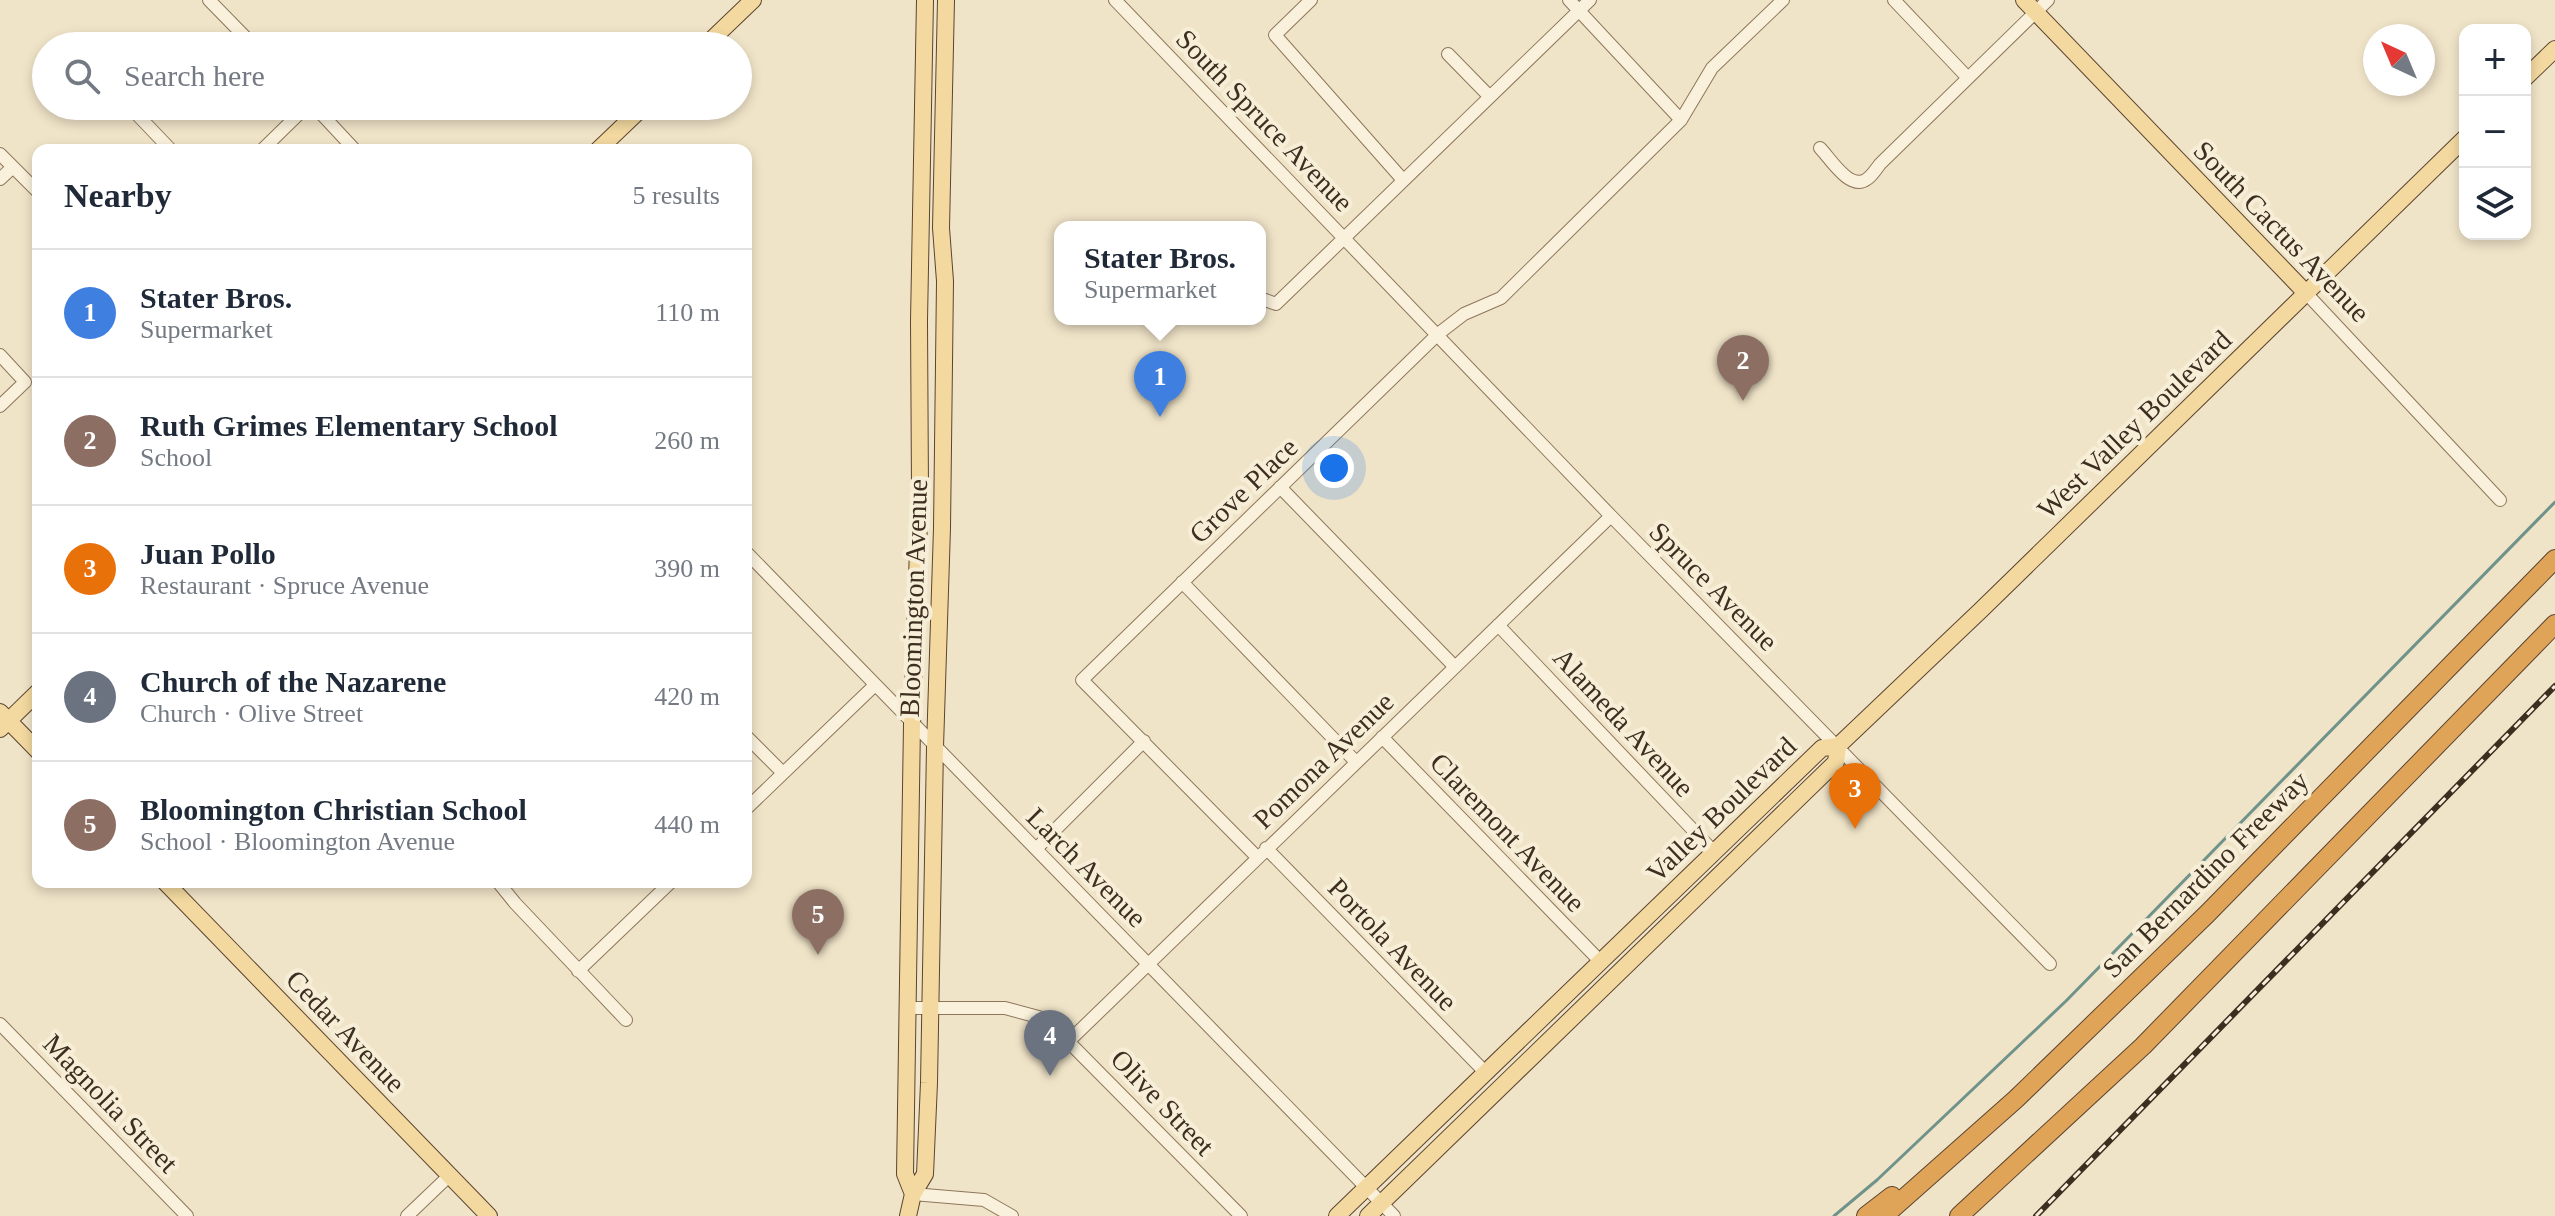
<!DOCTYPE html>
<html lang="en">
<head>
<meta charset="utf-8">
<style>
	:root { --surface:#fff; --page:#f2f2f3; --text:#1f2937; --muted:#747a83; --line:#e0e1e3; --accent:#9e2a2b }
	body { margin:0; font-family:"Times New Roman",serif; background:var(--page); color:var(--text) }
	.controls { position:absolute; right:24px; top:24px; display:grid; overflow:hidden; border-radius:16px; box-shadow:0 4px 12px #0003 }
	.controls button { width:72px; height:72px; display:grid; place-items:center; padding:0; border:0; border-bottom:2px solid var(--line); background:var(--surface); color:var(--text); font:40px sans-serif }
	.compass { position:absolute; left:2363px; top:24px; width:72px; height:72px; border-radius:50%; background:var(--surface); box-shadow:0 4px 12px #0003; rotate:316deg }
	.you { position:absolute; left:1334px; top:468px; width:28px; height:28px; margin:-20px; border:6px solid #fff; border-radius:50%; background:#1a73e8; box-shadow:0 0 0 12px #1a73e833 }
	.badge { display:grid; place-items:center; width:52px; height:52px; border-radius:50%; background:var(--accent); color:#fff; font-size:26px; font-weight:700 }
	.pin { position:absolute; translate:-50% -66px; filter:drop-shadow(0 2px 4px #0008) }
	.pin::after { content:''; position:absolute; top:42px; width:28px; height:24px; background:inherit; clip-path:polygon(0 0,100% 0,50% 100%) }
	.popup { position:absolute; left:1054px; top:221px; width:212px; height:104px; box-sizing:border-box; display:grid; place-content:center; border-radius:16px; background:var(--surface); filter:drop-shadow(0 2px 6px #0005); font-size:26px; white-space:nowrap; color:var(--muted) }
	.popup b { font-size:30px; color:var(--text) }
	.popup::after { content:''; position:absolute; left:50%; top:100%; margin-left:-16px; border:16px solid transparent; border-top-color:var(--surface) }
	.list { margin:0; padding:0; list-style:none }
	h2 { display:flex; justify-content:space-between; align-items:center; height:104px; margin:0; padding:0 32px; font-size:34px }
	h2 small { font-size:26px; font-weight:400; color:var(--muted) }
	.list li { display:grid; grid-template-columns:52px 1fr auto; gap:24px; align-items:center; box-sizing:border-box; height:128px; padding:0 32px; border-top:2px solid var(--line) }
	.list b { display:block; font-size:30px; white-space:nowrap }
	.list p { margin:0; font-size:26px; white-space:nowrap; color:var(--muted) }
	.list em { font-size:26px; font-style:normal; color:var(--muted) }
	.icon { flex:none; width:44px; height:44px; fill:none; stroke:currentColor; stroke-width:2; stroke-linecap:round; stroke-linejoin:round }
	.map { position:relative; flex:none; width:2555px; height:1216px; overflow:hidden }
	.search { position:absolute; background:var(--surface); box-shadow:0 4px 12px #0003; left:32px; top:32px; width:720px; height:88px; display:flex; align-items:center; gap:20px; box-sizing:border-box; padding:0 28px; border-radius:44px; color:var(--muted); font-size:30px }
	.panel { position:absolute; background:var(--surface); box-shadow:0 4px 12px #0003; left:32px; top:144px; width:720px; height:744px; border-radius:16px }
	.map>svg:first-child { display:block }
</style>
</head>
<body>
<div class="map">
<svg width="2555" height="1216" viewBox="0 0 2555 1216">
	<rect width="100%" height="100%" fill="#f0e4c8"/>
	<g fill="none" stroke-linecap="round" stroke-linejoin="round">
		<path stroke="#6f938a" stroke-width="3" d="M1834,1216l43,-36 189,-179 489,-499"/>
		<defs>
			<path id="minor" d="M209,0l45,46
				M1115,0l496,516 439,448
				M1311,0l-36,35 128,145
				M1569,0l112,120
				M1894,0l74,78
				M1448,54l42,43
				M129,106l42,44
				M314,106l41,44
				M1820,148c10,10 30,44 47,31 5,-3 9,-10 13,-15l168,-164
				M262,150l45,-44
				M0,154l38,38
				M0,179l13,-12
				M2306,293l194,207
				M1260,298l16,6 314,-304
				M0,355l25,27 -25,24
				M1280,487l175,180
				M746,552l648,664
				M1182,582l174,180
				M1498,625l216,227
				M746,736l37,37
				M1382,737l218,224
				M746,809l129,-124
				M1266,848l220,225
				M1036,849l108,-108
				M1257,857l-175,-177 356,-346 26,-20 37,-16 180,-178 31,-52 71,-68
				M498,882l17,21 111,117
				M578,971l93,-89
				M909,1008h96l41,11 195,197
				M0,1024l187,192
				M1070,1040l541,-524
				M913,1194l71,6 28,16
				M407,1216l43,-41"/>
			<path id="major" d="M2024,0l282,293
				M705,46l48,-46
				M2525,78l30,-29
				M598,150l46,-44
				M0,712l38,39
				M0,729l38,-37
				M1838,746l143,-136 484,-472
				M165,882l324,334
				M913,1194l-8,-20 7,-450 8,-233 -1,-170 6,-321
				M908,1216l5,-22 12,-20 4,-91 6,-336 7,-219 3,-247 -4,-53 5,-228
				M1337,1216l485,-468 16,-2
				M1368,1216l468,-454 2,-16"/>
			<path id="highway" d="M1866,1216l26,-20
				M1884,1216l132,-117 191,-185 348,-355
				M1959,1216l184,-170 412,-422"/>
		</defs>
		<use href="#minor" stroke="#8d765c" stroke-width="14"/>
		<use href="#major" stroke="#5b4430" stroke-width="18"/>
		<use href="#highway" stroke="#5b4430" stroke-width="20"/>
		<use href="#minor" stroke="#faf1dc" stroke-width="12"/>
		<use href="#major" stroke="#f3d9a0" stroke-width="16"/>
		<use href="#highway" stroke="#e0a458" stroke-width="18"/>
		<defs>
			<path id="rail" d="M2036,1216l519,-530"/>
		</defs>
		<use href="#rail" stroke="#3d2e20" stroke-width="6"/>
		<use href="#rail" stroke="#f7eed8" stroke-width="3" stroke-dasharray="9" stroke-linecap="butt"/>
	</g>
	<g text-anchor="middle" stroke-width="8" stroke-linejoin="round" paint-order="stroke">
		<g font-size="28" fill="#3d2e20" stroke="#f7eed8">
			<text transform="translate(1265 120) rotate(46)" y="10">South Spruce Avenue</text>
			<text transform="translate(2282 231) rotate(46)" y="10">South Cactus Avenue</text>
			<text transform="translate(2134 424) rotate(-44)" y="10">West Valley Boulevard</text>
			<text transform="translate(1243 490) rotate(-44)" y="10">Grove Place</text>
			<text transform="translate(1714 586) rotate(45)" y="10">Spruce Avenue</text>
			<text transform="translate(913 598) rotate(-88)" y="10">Bloomington Avenue</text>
			<text transform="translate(1624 722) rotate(47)" y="10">Alameda Avenue</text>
			<text transform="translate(1323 760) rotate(-44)" y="10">Pomona Avenue</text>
			<text transform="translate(1721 809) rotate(-44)" y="10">Valley Boulevard</text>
			<text transform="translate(1508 832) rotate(46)" y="10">Claremont Avenue</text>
			<text transform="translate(1087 867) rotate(45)" y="10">Larch Avenue</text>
			<text transform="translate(2205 874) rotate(-45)" y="10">San Bernardino Freeway</text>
			<text transform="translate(1393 944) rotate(46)" y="10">Portola Avenue</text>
			<text transform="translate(346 1031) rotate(46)" y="10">Cedar Avenue</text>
			<text transform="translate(1163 1102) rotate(46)" y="10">Olive Street</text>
			<text transform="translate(111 1103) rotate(46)" y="10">Magnolia Street</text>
		</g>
	</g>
</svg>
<div class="controls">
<button>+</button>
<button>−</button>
<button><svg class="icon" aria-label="layers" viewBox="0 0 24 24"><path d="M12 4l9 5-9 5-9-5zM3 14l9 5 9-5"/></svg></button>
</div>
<svg class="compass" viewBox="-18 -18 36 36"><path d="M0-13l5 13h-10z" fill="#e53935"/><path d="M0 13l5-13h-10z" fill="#747a83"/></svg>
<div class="you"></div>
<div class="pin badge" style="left:1160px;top:417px;background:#3f7fe0">1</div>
<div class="popup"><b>Stater Bros.</b>Supermarket</div>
<div class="pin badge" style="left:1743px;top:401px;background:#8d6e63">2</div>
<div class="pin badge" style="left:1855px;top:829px;background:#e8710a">3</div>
<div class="pin badge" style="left:1050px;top:1076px;background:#6b7280">4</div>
<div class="pin badge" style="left:818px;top:955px;background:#8d6e63">5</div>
<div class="search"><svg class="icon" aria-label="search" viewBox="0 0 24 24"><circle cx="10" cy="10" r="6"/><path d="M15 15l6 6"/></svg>Search here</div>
<section class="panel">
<h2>Nearby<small>5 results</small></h2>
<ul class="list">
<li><span class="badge" style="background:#3f7fe0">1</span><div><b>Stater Bros.</b><p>Supermarket</p></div><em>110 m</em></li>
<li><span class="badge" style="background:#8d6e63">2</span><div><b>Ruth Grimes Elementary School</b><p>School</p></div><em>260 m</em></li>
<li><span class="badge" style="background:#e8710a">3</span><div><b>Juan Pollo</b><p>Restaurant · Spruce Avenue</p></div><em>390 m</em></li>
<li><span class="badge" style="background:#6b7280">4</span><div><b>Church of the Nazarene</b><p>Church · Olive Street</p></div><em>420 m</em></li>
<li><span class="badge" style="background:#8d6e63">5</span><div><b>Bloomington Christian School</b><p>School · Bloomington Avenue</p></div><em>440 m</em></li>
</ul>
</section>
</div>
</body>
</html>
